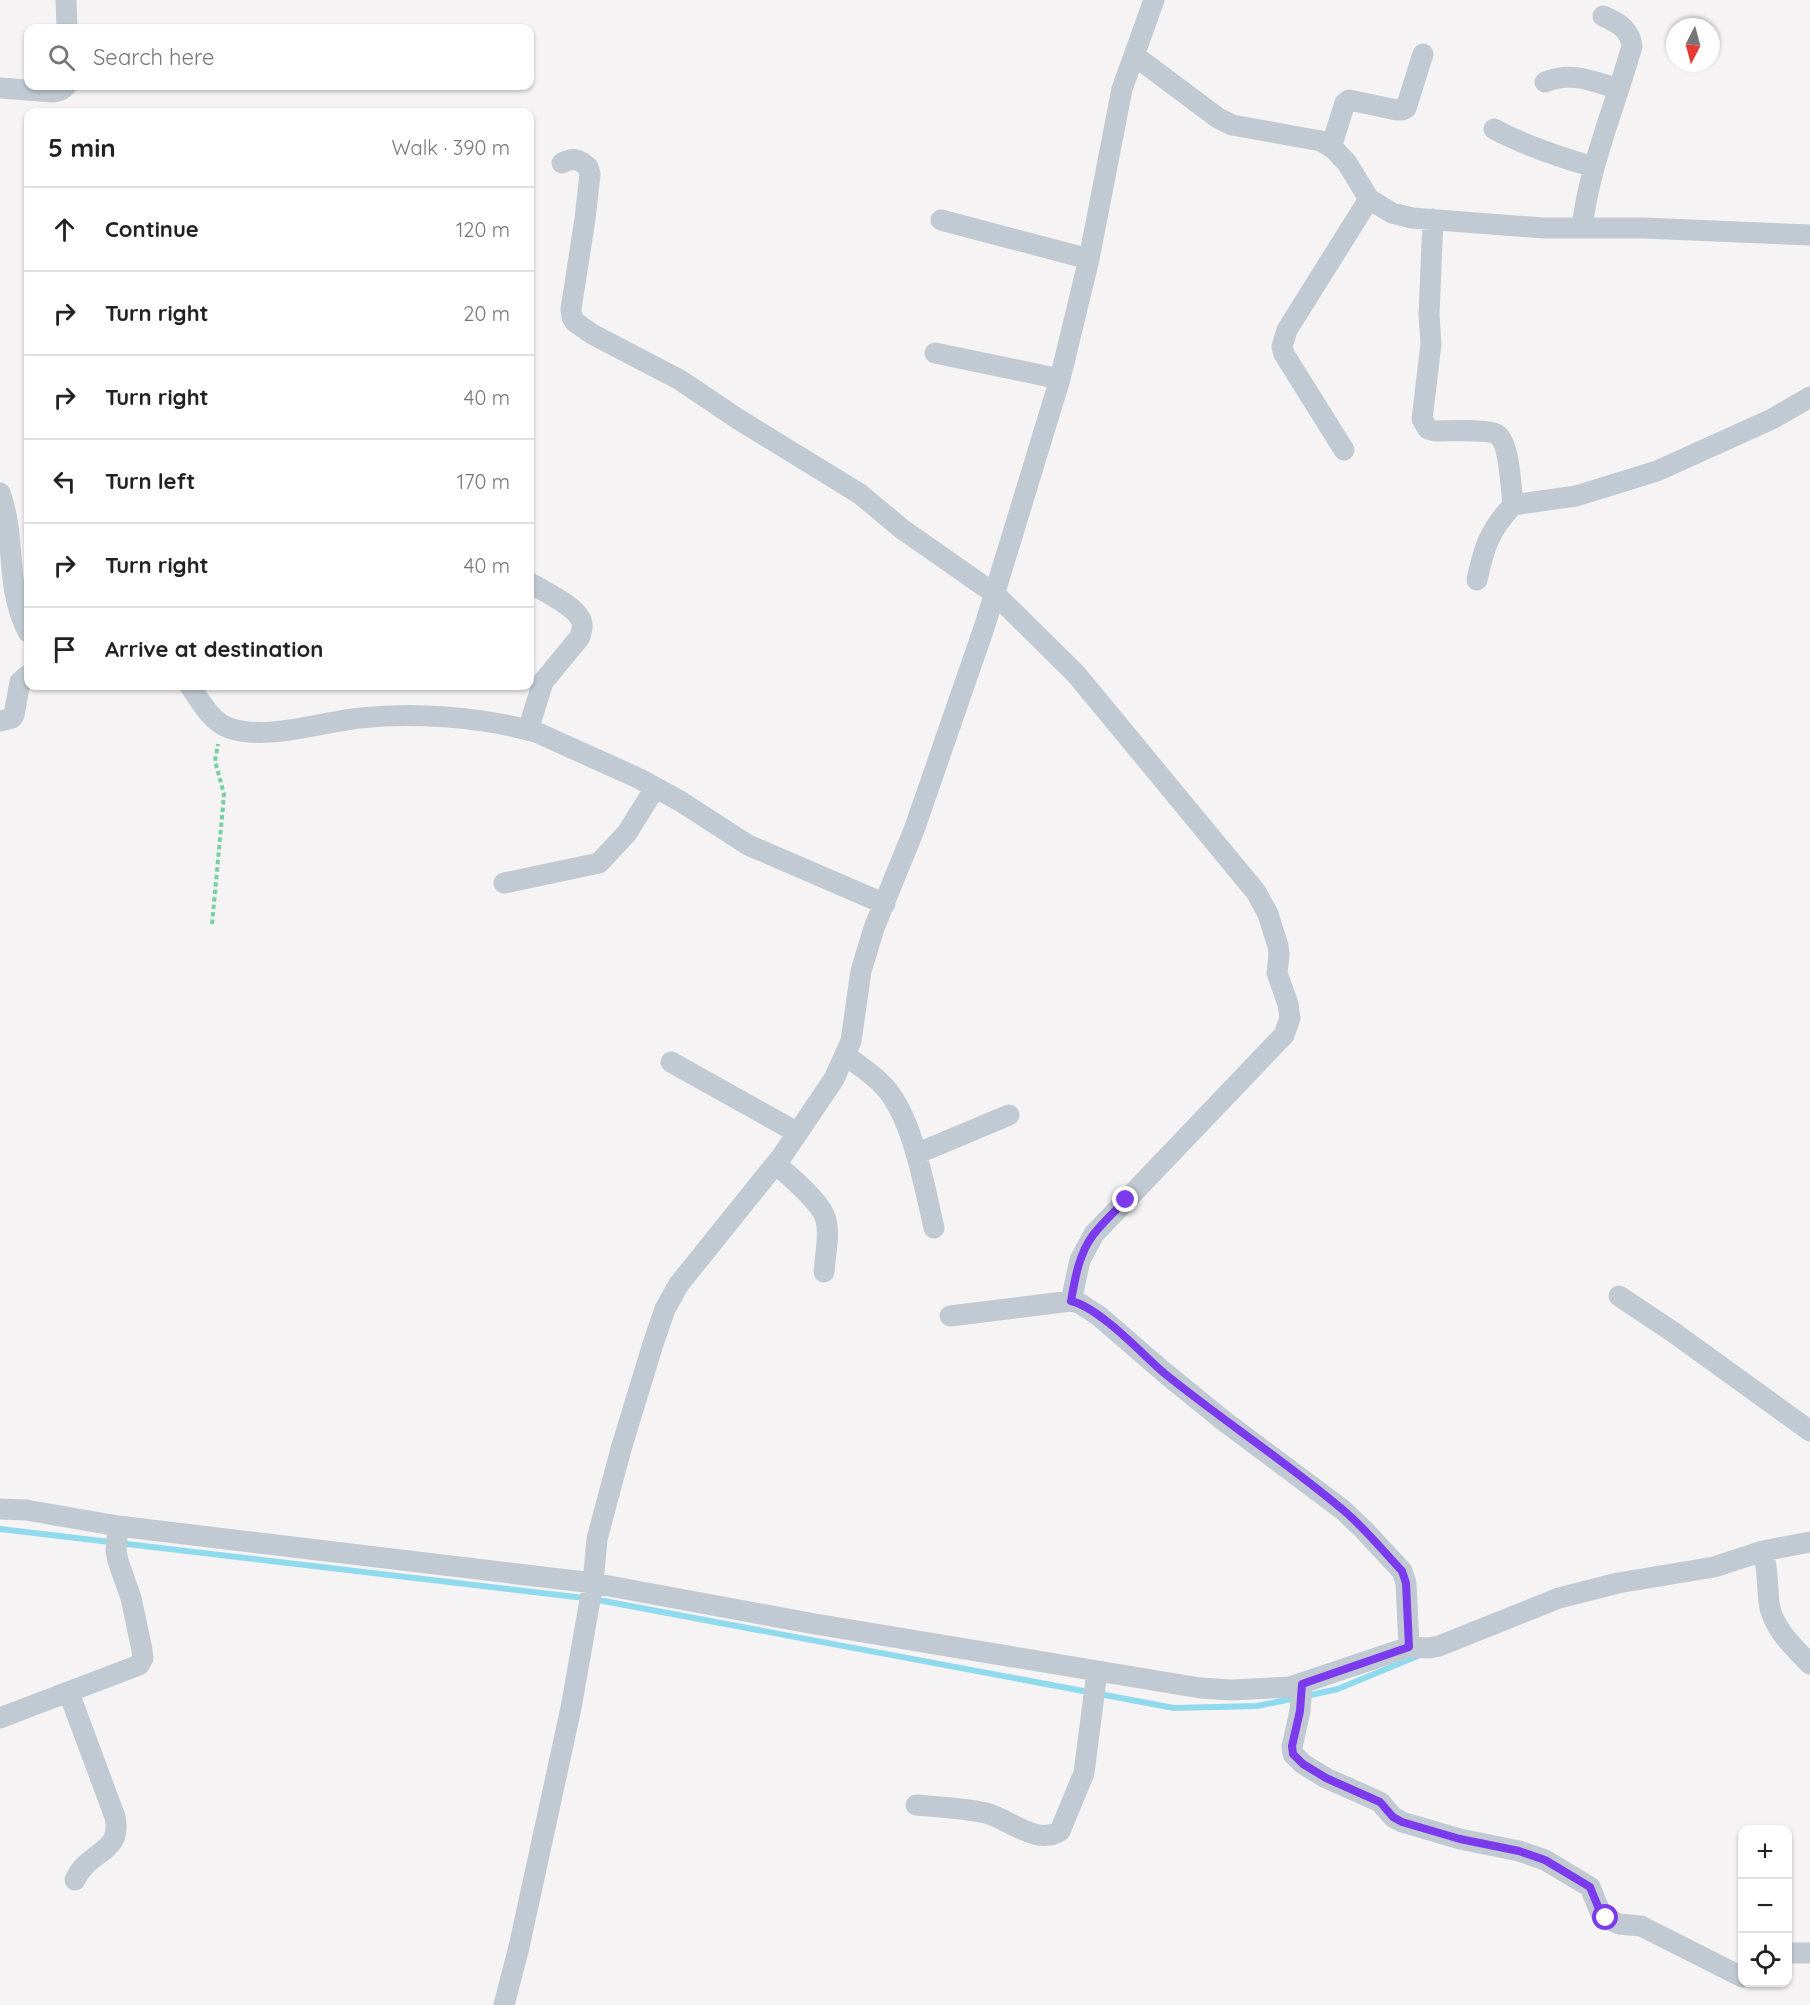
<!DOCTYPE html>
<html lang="en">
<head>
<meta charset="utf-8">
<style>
	:root { --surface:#fff; --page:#f2f2f2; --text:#222; --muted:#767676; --line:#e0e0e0 }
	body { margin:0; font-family:Quicksand,sans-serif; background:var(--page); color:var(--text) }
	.controls { position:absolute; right:18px; bottom:18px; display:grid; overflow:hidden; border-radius:12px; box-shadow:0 2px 4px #0004 }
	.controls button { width:54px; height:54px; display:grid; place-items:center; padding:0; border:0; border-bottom:2px solid var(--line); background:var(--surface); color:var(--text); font:30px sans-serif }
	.compass { position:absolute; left:1666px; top:18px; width:54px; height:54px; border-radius:50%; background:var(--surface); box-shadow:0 2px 4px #0004; rotate:186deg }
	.stop { position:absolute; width:18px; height:18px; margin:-14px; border:4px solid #7c3aed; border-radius:50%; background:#fff }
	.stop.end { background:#7c3aed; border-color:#fff; box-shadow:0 2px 6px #0008 }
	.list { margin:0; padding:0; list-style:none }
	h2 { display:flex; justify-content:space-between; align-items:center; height:78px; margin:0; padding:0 24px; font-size:26px }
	h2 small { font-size:20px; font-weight:400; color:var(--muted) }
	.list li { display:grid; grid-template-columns:39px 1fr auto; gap:18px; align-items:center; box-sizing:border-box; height:84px; padding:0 24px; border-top:2px solid var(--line) }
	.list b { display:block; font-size:22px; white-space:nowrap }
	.list em { font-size:20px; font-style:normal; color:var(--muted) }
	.icon { flex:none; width:33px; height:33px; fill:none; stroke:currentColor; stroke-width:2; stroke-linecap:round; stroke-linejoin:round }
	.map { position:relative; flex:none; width:1810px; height:2005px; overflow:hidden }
	.search { position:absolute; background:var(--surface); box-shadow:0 2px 4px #0004; left:24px; top:24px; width:510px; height:66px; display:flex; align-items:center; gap:15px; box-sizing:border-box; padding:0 21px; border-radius:12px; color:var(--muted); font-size:22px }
	.panel { position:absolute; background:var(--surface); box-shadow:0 2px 4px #0004; left:24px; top:108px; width:510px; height:582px; border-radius:12px }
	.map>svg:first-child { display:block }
</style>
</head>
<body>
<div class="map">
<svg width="1810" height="2005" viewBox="0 0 1810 2005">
	<rect width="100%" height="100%" fill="#f5f3f3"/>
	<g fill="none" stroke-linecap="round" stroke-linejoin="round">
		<path stroke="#90daee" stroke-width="6" d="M0,1529l593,70 581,109 83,-2 39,-8
			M1306,1696l32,-7 82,-34"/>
		<path stroke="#7ad0a6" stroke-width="4" stroke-dasharray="4.5 3" stroke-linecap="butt" d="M212,924l11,-118 1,-12 -9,-33 3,-17"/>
		<path stroke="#c1cad2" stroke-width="21" d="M66,0l1,28
			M1135,56l83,62 14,7 89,16 13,8 13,14 22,36 23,14 20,5 131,10h100l167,7
			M1545,82c27,-11 47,-1 74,7
			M0,88l53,4 8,-2 5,-4
			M1494,129c32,17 65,28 100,38
			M1331,147l14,-44 4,-3 48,10h5l4,-2 17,-54
			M562,163c11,-6 17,-4 26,4l2,7 -5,45 -14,90 1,8 3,5 17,12 88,46 58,39 122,75 42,35 93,65 81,80 180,218 12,22 10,32 1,9 -2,18 11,31 2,14 -6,17 -190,199 -14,26 -9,41
			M1433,219l-4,96 2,29 -9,75 6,10 7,2c13,0 52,-2 61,3 14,7 15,56 17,71 -24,26 -29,42 -36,75
			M941,220l148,39
			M1582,228c7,-62 33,-121 50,-182 -2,-17 -15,-24 -29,-30
			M935,353l125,26
			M1344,450l-60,-96 -2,-7 5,-17 82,-131
			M0,493c17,46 4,92 28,139
			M1513,505l63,-9 81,-25 115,-52 38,-22
			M190,686c10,14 21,36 39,42 39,13 91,-6 131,-10 57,-6 120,-1 176,14l104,47 40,22 68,44 137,59
			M0,721l12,-3 2,-3 6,-33 8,-7
			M528,730l15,-48 37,-45c1,-5 3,-9 2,-14 -3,-16 -39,-32 -52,-40
			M504,883l95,-20 28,-30 28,-45
			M845,1055c16,12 35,24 46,40 23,32 34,94 43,133
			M671,1062l127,71
			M916,1154l93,-39
			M776,1164c14,13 46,38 50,56 4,16 -1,36 -2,52
			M1619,1296l54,36 137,99
			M950,1316l121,-15 8,2 20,13 66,57 59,48 119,89 21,20 38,41 4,12 3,64
			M0,1509l26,1 92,16 475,57 222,41 385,64 31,2 59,-3 119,-40 20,1 10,-2 120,-48 59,-15 96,-16 49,-16 47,-9
			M1763,1551c5,17 4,34 6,51 2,24 25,46 41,62
			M1302,1684l-2,27 -8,36 1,7 10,10 23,14 54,24 13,15 9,5 58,17 59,12 26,9 45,27 11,27 5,4 13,6 22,2 101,51
			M69,1693l46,124c8,37 -27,33 -40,63
			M0,1718l139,-53 4,-7 -1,-8 -11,-52 -13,-37 -2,-10 2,-25
			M916,1805c23,2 48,3 70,8 23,6 51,33 74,18l24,-58 13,-101
			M1788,1953h22
			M504,2005l15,-58 52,-239 22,-125 4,-44 24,-90 32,-105 12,-35 14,-25 103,-128 52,-77 17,-38 10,-70 13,-43 40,-98 70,-202 76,-249 29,-120 33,-170 32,-89"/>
	</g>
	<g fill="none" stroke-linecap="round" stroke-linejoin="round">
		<path stroke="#7c3aed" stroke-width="8" d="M1126,1200c-11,11 -23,22 -33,35 -14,19 -18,43 -22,66 29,7 70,52 93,72 58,47 121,88 178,136 22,18 40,41 60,62l4,12 3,64 -107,37 -2,27 -8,35 1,8 10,10 23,14 54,24 13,15 9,5 58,17 59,12 26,9 45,27 11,27 5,4"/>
	</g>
</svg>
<div class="controls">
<button>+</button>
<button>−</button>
<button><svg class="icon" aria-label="locate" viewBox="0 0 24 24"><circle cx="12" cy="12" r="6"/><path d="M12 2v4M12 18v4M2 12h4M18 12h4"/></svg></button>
</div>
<svg class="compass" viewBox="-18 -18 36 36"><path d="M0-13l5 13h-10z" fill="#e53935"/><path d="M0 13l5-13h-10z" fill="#767676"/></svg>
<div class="stop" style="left:1606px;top:1918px"></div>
<div class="stop end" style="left:1126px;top:1200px"></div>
<div class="search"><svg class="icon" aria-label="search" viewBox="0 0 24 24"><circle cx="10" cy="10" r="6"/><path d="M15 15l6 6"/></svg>Search here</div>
<section class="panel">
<h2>5 min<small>Walk · 390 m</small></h2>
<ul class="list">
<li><svg class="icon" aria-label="ahead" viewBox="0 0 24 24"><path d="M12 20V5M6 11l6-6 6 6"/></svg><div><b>Continue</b></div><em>120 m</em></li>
<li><svg class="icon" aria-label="right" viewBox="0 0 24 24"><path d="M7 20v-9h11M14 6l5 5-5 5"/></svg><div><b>Turn right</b></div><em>20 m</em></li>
<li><svg class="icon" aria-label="right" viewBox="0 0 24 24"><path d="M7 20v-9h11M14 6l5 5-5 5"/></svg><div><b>Turn right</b></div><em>40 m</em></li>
<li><svg class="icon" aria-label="left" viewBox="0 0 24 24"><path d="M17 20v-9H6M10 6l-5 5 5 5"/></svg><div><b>Turn left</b></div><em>170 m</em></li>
<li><svg class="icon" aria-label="right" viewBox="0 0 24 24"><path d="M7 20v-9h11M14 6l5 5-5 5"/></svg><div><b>Turn right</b></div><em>40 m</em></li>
<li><svg class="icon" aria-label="arrive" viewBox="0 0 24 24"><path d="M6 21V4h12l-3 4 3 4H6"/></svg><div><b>Arrive at destination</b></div></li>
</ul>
</section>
</div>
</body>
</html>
